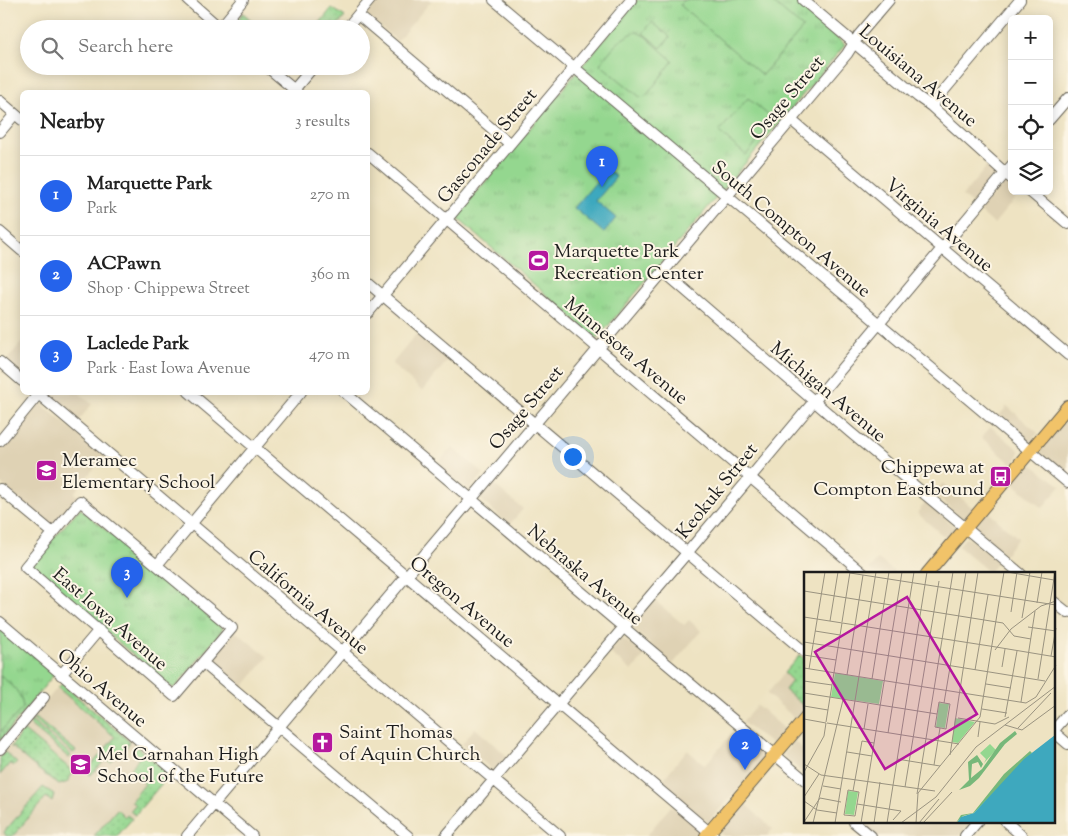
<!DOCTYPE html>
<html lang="en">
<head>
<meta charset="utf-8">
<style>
	:root { --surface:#fff; --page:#f2f2f2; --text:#222; --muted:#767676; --line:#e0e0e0; --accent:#2563eb }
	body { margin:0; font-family:"Sorts Mill Goudy",serif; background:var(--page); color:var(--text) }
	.controls { position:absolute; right:15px; top:15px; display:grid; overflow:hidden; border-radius:8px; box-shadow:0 2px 12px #0003 }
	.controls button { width:45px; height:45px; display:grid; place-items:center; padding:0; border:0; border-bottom:1px solid var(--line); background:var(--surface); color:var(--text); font:25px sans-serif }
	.you { position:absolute; left:572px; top:456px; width:18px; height:18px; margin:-12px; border:4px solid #fff; border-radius:50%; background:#1a73e8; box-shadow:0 0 0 8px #1a73e833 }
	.badge { display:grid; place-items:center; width:32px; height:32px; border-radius:50%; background:var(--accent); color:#fff; font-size:16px; font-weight:700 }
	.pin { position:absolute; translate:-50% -41px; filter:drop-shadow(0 1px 2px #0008) }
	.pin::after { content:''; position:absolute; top:26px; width:18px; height:15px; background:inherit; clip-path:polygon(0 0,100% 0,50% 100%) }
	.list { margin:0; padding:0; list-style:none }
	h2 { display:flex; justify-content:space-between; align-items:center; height:65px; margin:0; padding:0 20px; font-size:21px }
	h2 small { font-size:16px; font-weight:400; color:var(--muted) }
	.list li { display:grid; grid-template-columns:32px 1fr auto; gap:15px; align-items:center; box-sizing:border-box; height:80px; padding:0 20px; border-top:1px solid var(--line) }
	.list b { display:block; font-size:19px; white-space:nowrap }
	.list p { margin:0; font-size:16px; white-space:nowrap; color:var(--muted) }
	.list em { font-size:16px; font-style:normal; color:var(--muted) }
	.icon { flex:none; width:28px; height:28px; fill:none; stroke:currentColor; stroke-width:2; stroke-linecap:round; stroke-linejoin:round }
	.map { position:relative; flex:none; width:1068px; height:836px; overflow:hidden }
	.search { position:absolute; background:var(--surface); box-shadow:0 2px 12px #0003; left:20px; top:20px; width:350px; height:55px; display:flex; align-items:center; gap:12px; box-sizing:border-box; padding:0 18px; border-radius:28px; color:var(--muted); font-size:19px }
	.panel { position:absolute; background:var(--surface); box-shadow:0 2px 12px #0003; left:20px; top:90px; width:350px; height:305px; border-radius:8px }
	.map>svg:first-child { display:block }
</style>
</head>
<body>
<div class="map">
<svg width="1068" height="836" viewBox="0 0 1068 836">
	<defs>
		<pattern id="grass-dots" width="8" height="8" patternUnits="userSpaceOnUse" patternTransform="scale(1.25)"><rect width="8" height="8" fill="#94d78f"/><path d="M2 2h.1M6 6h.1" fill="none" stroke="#7fb87b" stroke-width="1.8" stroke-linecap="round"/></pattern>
		<pattern id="park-tufts" width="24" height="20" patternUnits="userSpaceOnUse" patternTransform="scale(1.25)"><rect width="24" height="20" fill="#94d78f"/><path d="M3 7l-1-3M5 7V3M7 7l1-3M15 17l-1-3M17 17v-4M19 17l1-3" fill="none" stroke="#7fb87b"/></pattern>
	</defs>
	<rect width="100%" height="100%" fill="#fcf5e5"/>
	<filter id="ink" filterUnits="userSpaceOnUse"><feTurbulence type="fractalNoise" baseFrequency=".02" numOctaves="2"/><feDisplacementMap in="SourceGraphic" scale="10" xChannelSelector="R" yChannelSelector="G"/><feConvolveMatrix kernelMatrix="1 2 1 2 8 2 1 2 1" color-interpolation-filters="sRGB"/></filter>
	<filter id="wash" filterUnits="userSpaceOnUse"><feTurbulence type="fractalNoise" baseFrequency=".0096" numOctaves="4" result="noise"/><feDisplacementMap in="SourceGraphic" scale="20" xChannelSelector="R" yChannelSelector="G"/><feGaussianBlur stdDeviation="1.12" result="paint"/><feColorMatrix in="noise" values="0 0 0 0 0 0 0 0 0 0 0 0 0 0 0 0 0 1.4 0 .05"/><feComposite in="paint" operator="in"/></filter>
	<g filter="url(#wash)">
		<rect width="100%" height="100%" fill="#eee3c2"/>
		<path fill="#dfd2b4" d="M378,0h54l-35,41 -30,-26z
			M989,164l7,7v3l-24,30 -10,-8z
			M1006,181l6,2v8h9l-27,33 -15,-13z
			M418,332l31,27 -27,32 -30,-27z
			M22,342v30l-15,-13z
			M49,393h30l13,11 -13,16z
			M40,403l64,53 -30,37 4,3 -26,29 -5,-2 -47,-40v-34z
			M1007,406l31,27 -9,10 -31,-26z
			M1068,416v60l-28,-25z
			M991,427l28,23v5l-7,9 -31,-27z
			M452,447l32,27 -15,16 -32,-25z
			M1030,463l31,23 -19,22 -30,-26z
			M491,482l32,27 -14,16 -29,-26z
			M943,483l30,25 -7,9 -4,1 -28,-24z
			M926,502l29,25v5l-7,8 -31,-27z
			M987,511l31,27 -13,16 -29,-25v-4z
			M965,538l5,1 28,23 -9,10 -31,-26z
			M878,559l18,14h-22l-5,-4z
			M653,599l31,26 5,-5 12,11 -28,33 -42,-37z
			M235,631l33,26 -26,31 -30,-27z
			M622,638l23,17 -13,16 -23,-19z
			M784,673l9,8 -8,9 20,17 -8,13 -30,-26z
			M63,681l107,93 -52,62h-118v-79z
			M757,705l30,26 -13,15 -32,-24z
			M475,728l32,28 -12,13h-4l-29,-25z
			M735,730l28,24 1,6 -56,62 -48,-39 27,-33 18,15z
			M794,741l11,10v24l-22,-20z
			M742,801l31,28 -6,7h-43l-4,-3 -1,-5z
			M671,806l29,24 -1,6h-53z
			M862,822h109l-12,14h-81z"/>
		<path fill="url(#grass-dots)" stroke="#587a56" d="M332,8l13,9 -11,12h-15l-1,-4z
			M800,655l5,5 -1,46 -19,-16 7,-9 -8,-8z
			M62,684l67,57c-2,10 -13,15 -18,21l-6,-2 -15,16 -1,-8 26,-31 -57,-49z
			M34,718l4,2 38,31 -3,2 -41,-34z
			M31,721l40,34 -2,3 -39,-33z
			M23,730l45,37 4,6 -4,9 -9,3 -24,-18 1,-2 -2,1 -20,-17 1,-1 -4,-1z
			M136,746l33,29 -34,40 -5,-4 5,-6 -4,-4 14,-17 -15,-14 9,-12 -6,-6z
			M5,752l12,11 -3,3 -4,-3 -10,12v-17z
			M43,787l11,7 -2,8 -6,-5 -33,39h-7l-2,-4z
			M117,809l8,8 2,-2 5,4 -15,17h-23z"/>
		<path fill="url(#park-tufts)" stroke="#587a56" d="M637,0h157l51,45 -248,294 -141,-122z
			M243,13l19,16 -30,-2z
			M80,508l143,121 -48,59 -4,-1 -139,-118 -1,-5z
			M0,627l55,46 -55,68z"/>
		<path fill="#94d78f" stroke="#587a56" d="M683,0h87l33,28 -41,47 -82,-70z
			M652,22l18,15 -9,11 -18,-15z
			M637,32l8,4 28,25 -27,35 -6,1 -40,-33c11,-14 19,-27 37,-32z
			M748,98l27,23 -29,34 -27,-23z
			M0,676c12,8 22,17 23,32l-23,24z"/>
		<path fill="#3ea8be" stroke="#2d626d" d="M607,169l9,8 -20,24 20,17 -12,15 -30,-25z"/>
	</g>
	<g filter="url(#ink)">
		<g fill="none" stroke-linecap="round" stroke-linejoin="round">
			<defs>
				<path id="minor" d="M188,0l33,29
					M494,0l574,483
					M803,0l115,97 13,9 81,73
					M358,15l152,129
					M220,28l23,-28
					M346,29l24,-29
					M266,66l31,26
					M292,92l22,-26
					M0,101l22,19
					M931,106l89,-106
					M790,119l278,236
					M1049,120l19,-22
					M0,132l15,-18
					M368,153l496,421
					M1029,191l39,33
					M0,232l22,19
					M663,271l188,162 170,141
					M368,283l438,370
					M368,313l263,-313
					M0,362l22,19
					M36,392l524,444
					M189,392l525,444
					M344,392l462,389
					M0,441l40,-49
					M0,489l53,44
					M80,501l152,127 -58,68 -149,-129z
					M157,565l144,-173
					M1054,602l14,11
					M0,622l252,214
					M203,663l205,173
					M61,675l38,-45
					M1054,730l14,-16
					M1054,732l14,12
					M0,749l44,-52
					M854,822l17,14
					M1006,822l16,14
					M187,836l660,-782 12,-19 30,-35
					M446,836l241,-283 325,-388
					M965,836l12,-14"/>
				<path id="major" d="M927,574l141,-168
					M706,836l100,-118"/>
			</defs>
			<use href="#minor" stroke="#666256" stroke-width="12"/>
			<use href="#major" stroke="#666256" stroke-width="14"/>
			<use href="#minor" stroke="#fff" stroke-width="10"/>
			<use href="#major" stroke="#f1c369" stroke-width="12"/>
		</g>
	</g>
	<defs>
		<symbol id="stadium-square" viewBox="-11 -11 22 22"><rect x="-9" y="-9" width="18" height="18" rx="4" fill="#b5179e" stroke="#fcf5e5"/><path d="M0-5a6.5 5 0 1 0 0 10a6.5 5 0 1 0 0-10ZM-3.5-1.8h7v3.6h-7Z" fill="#fff"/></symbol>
		<symbol id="school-square" viewBox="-11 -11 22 22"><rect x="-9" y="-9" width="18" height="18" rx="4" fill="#b5179e" stroke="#fcf5e5"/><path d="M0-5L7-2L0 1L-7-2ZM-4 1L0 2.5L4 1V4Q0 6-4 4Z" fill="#fff"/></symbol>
		<symbol id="bus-square" viewBox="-11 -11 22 22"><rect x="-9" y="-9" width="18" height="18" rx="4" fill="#b5179e" stroke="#fcf5e5"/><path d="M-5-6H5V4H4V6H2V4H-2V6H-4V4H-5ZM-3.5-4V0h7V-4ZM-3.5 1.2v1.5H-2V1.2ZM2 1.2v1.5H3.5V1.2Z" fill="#fff"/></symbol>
		<symbol id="church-square" viewBox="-11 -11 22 22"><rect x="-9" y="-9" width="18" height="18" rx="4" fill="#b5179e" stroke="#fcf5e5"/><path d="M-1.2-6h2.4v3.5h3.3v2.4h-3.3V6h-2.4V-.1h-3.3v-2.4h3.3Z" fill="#fff"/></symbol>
	</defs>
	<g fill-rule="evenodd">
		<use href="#stadium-square" x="526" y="248" width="25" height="25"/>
		<use href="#school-square" x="34" y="458" width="25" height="25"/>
		<use href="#bus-square" x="988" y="464" width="25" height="25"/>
		<use href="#church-square" x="310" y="730" width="25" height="25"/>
		<use href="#school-square" x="68" y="752" width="25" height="25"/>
	</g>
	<g text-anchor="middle" stroke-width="4" stroke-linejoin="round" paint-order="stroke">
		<g font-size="19" fill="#1c1c1c" stroke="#fcf5e5">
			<text transform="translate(919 75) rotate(40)" y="7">Louisiana Avenue</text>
			<text transform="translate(786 97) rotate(-50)" y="7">Osage Street</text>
			<text transform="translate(486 145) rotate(-50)" y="7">Gasconade Street</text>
			<text transform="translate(940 224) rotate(40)" y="7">Virginia Avenue</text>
			<text transform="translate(792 228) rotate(40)" y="7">South Compton Avenue</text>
			<text transform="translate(627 350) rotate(40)" y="7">Minnesota Avenue</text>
			<text transform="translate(829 391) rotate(40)" y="7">Michigan Avenue</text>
			<text transform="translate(525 407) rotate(-50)" y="7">Osage Street</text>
			<text transform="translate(716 490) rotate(-51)" y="7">Keokuk Street</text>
			<text transform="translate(586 574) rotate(40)" y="7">Nebraska Avenue</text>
			<text transform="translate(309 601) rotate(40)" y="7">California Avenue</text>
			<text transform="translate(463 601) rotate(40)" y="7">Oregon Avenue</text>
			<text transform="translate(111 618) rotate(41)" y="7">East Iowa Avenue</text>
			<text transform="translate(103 687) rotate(40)" y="7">Ohio Avenue</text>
		</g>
		<g font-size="19" fill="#1c1c1c" stroke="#fcf5e5" text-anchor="start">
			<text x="554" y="257">Marquette Park<tspan x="554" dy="22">Recreation Center</tspan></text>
			<text x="62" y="466">Meramec<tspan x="62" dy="22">Elementary School</tspan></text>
			<text x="984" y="473" text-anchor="end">Chippewa at<tspan x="984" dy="22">Compton Eastbound</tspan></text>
			<text x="339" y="738">Saint Thomas<tspan x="339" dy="22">of Aquin Church</tspan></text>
			<text x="97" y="760">Mel Carnahan High<tspan x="97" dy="22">School of the Future</tspan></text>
		</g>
	</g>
	<g transform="translate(804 572)">
		<rect width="251" height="251" fill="#eee3c2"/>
		<path d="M186,172l6,6 -12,13 2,-4 -6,-6z" fill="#94d78f"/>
		<path d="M211,159l2,3 -12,10 -26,34 -9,8 -11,4 10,-10 -1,-18 9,-7 6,9 -2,4 -3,-6 -6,2 -1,14 11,-9 18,-26zM226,179l2,2 -58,60 -11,3 -7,7 5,-8 12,-2 31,-39z" fill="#77b87a"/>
		<path d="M31,101l48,8 -4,23 -48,-7zM135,131l10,1 -4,24 -9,-1zM151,146l20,4 -17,21 -6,-1zM44,219l10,1 -4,23 -9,-1z" fill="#94d78f"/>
		<path d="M251,163v88h-98l4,-6 13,-4 50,-54z" fill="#3ea8be"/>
		<path fill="none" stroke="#9a9380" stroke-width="1" d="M203,0l47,8M46,1l206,32M0,19l199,32 11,13 17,3M233,31l5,-31M207,40l6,-40M0,45l192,30M218,46l8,-46M26,49l8,-49M38,50l8,-50M224,55l28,4M11,59l25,4M0,70l241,39M192,75l60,10M191,78l16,-21 30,-23 15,-5M0,83l32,5M247,84l5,-28M198,95l3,-18M0,96l222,35 10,-6 20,-32M5,97l16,-97M171,98l13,-75M43,103l16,-100M68,107l17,-107M234,107l17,-107M0,109l28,4M182,112l25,4M0,121l133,21M135,130l11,2 -4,25 -11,-2zM217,130l14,-91M140,131l22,-131M0,134l24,4M178,137l25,4M201,145l12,-66M154,146l37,6M0,147l22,4M22,150l16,-99M23,151l132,21M191,152l14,-7M201,153l17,5 34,-25M214,156l33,-35M60,157l4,-25M84,161l26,-161M174,165l2,-15M43,180l25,4M146,183l28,-183M93,187l43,7M0,192l17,11M130,193l6,-37M0,200l20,-36 2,-13M17,203l114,16M19,214l18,3M101,215l34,-206M44,218l11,2 -4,24 -11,-1zM49,219l9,-50 12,2M113,222l36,-222M0,225l15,-23M0,229l13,9 20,3M53,232l44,7 -8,9M0,250l16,-24 21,4M9,251l30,-123M31,251l41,-251M57,251l41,-251M70,251l6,-41M83,251l40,-251M97,251l35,-26 40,-50 80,-61M112,251l2,-30 62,-76 24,-145M115,251l20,-24M119,251l29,-31"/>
		<path fill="#b5179e" fill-opacity="0.15" stroke="#b5179e" stroke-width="2.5" d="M103,25l70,117 -92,55 -70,-117z"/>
		<rect width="251" height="251" fill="none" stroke="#1c1c1c" stroke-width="2.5"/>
	</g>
</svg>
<div class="controls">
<button>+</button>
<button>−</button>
<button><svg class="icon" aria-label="locate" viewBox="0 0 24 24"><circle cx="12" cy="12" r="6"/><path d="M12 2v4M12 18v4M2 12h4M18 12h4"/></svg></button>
<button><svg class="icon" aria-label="layers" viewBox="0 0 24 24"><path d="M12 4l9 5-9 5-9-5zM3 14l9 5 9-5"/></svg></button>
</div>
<div class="you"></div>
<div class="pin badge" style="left:602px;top:187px">1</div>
<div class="pin badge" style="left:745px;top:770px">2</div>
<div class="pin badge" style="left:127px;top:598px">3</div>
<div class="search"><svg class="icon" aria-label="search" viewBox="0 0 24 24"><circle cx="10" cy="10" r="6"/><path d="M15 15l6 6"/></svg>Search here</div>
<section class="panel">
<h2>Nearby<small>3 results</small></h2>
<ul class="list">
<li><span class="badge">1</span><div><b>Marquette Park</b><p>Park</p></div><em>270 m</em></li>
<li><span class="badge">2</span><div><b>ACPawn</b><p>Shop · Chippewa Street</p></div><em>360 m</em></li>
<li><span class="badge">3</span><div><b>Laclede Park</b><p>Park · East Iowa Avenue</p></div><em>470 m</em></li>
</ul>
</section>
</div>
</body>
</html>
